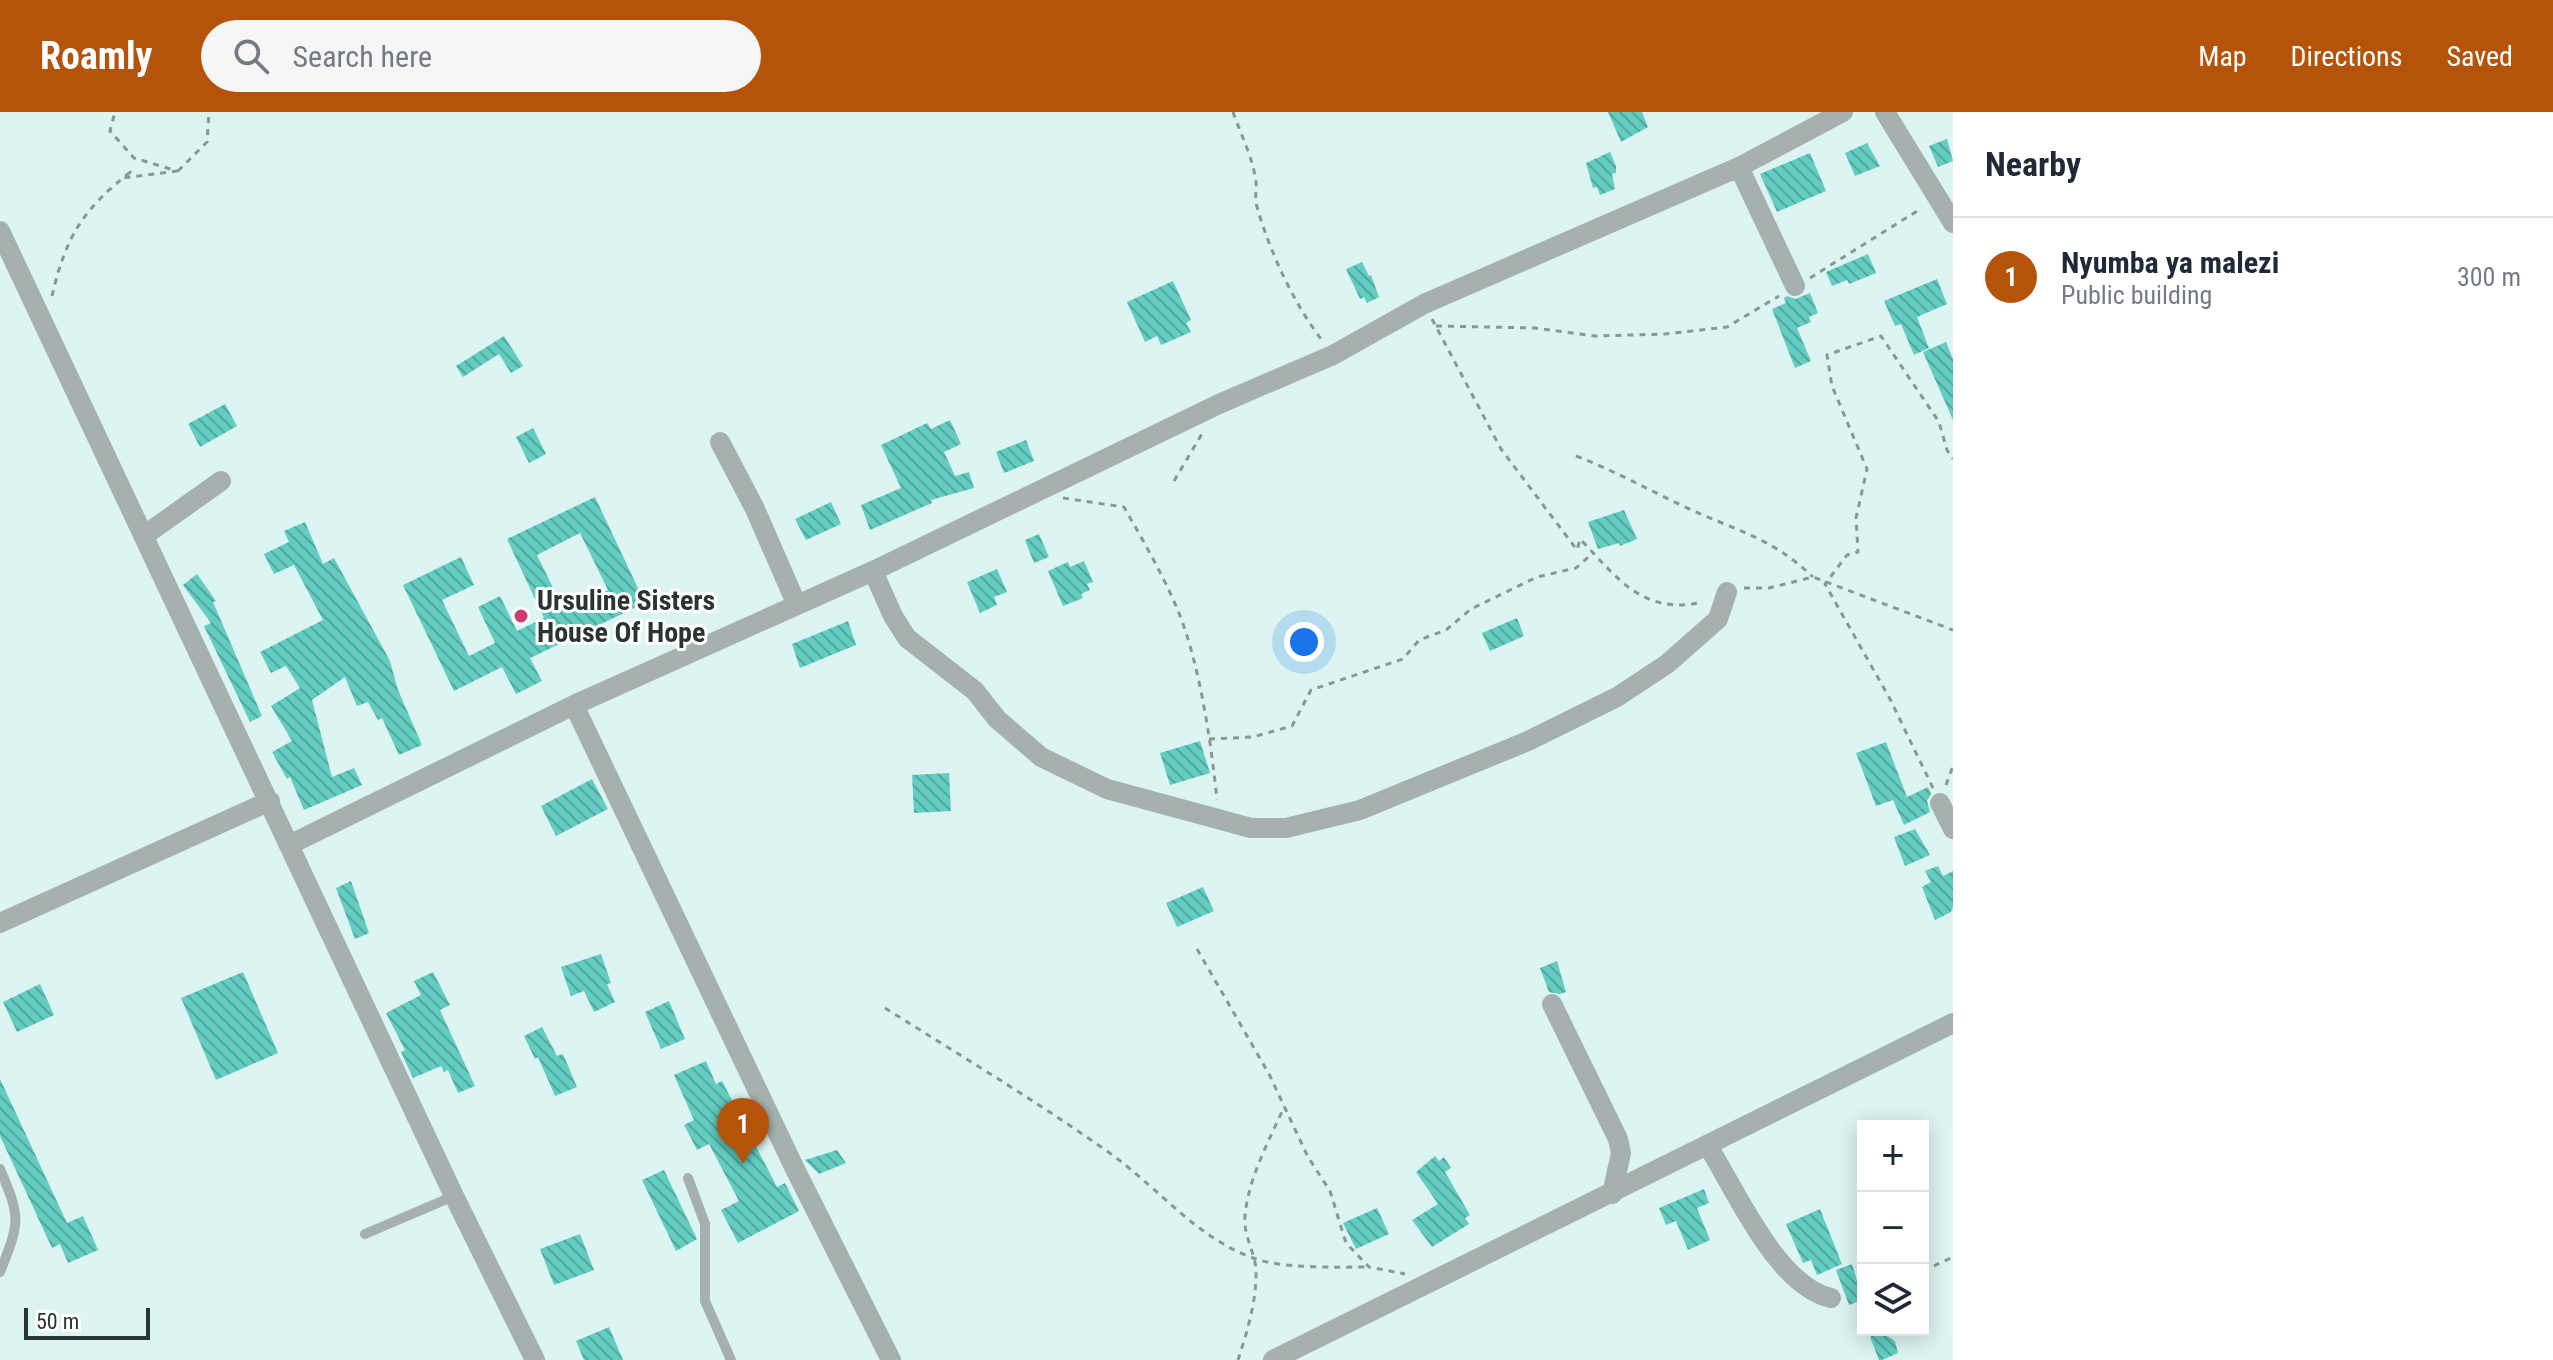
<!DOCTYPE html>
<html lang="en">
<head>
<meta charset="utf-8">
<style>
	:root { --surface:#fff; --page:#f6f6f7; --text:#1f2937; --muted:#747a83; --line:#e0e1e3; --accent:#b45309 }
	body { margin:0; font-family:"Roboto Condensed",sans-serif; background:var(--page); color:var(--text) }
	.controls { position:absolute; right:24px; bottom:24px; display:grid; overflow:hidden; border-radius:0px; box-shadow:0 4px 20px #0003 }
	.controls button { width:72px; height:72px; display:grid; place-items:center; padding:0; border:0; border-bottom:2px solid var(--line); background:var(--surface); color:var(--text); font:40px sans-serif }
	.scale { position:absolute; left:24px; bottom:20px; width:126px; box-sizing:border-box; padding-left:8px; border:4px solid #2a3432; border-top:0; font-size:22px; line-height:28px; white-space:nowrap; color:#2a3432; -webkit-text-stroke:6px #fff; paint-order:stroke }
	.you { position:absolute; left:1304px; top:530px; width:28px; height:28px; margin:-20px; border:6px solid #fff; border-radius:50%; background:#1a73e8; box-shadow:0 0 0 12px #1a73e833 }
	.badge { display:grid; place-items:center; width:52px; height:52px; border-radius:50%; background:var(--accent); color:#fff; font-size:26px; font-weight:700 }
	.pin { position:absolute; translate:-50% -66px; filter:drop-shadow(0 2px 4px #0008) }
	.pin::after { content:''; position:absolute; top:42px; width:28px; height:24px; background:inherit; clip-path:polygon(0 0,100% 0,50% 100%) }
	.list { margin:0; padding:0; list-style:none }
	h2 { display:flex; justify-content:space-between; align-items:center; height:104px; margin:0; padding:0 32px; font-size:34px }
	h2 small { font-size:26px; font-weight:400; color:var(--muted) }
	.list li { display:grid; grid-template-columns:52px 1fr auto; gap:24px; align-items:center; box-sizing:border-box; height:120px; padding:0 32px; border-top:2px solid var(--line) }
	.list b { display:block; font-size:30px; white-space:nowrap }
	.list p { margin:0; font-size:26px; white-space:nowrap; color:var(--muted) }
	.list em { font-size:26px; font-style:normal; color:var(--muted) }
	.icon { flex:none; width:44px; height:44px; fill:none; stroke:currentColor; stroke-width:2; stroke-linecap:round; stroke-linejoin:round }
	.map { position:relative; flex:none; width:1953px; height:1248px; overflow:hidden }
	header { display:flex; align-items:center; gap:48px; box-sizing:border-box; height:112px; padding:0 40px; background:var(--accent); color:#fff }
	header strong { font-size:38px }
	nav { display:flex; gap:44px; margin-inline-start:auto; font-size:28px }
	.search { width:560px; height:72px; background:var(--page); display:flex; align-items:center; gap:20px; box-sizing:border-box; padding:0 28px; border-radius:44px; color:var(--muted); font-size:30px }
	main { display:flex }
	aside { flex:1; background:var(--surface) }
	.map>svg:first-child { display:block }
</style>
</head>
<body>
<header>
<strong>Roamly</strong>
<div class="search"><svg class="icon" aria-label="search" viewBox="0 0 24 24"><circle cx="10" cy="10" r="6"/><path d="M15 15l6 6"/></svg>Search here</div>
<nav><a>Map</a><a>Directions</a><a>Saved</a></nav>
</header>
<main>
<div class="map">
<svg width="1953" height="1248" viewBox="0 0 1953 1248">
	<defs>
		<pattern id="building-back-hatch" width="6" height="6" patternUnits="userSpaceOnUse" patternTransform="scale(2)"><rect width="6" height="6" fill="#63cdc2"/><path d="M-1 5l2 2M0 0l6 6M5-1l2 2" fill="none" stroke="#52a79e"/></pattern>
	</defs>
	<rect width="100%" height="100%" fill="#dcf5f2"/>
	<path fill="url(#building-back-hatch)" fill-rule="evenodd" d="M1608,0h34l6,15 -27,15z
		M1947,27l6,22 -15,6 -9,-21z
		M1867,31l13,23 -25,10 -10,-23z
		M1610,40l6,14v7l-4,1 3,15 -15,6 -3,-8 -4,1 -7,-25z
		M1810,41l16,38 -49,21 -17,-38z
		M1868,142l8,19 -27,11 -2,-4 -15,6 -6,-14z
		M1362,150l7,14 2,-1 8,22 -12,6 -3,-6 -4,2 -14,-30z
		M1937,167l10,25 -30,13 12,31 -15,7 -13,-31 -6,2 -11,-25z
		M1173,169l18,39 -5,3 5,9 -30,13 -4,-9 -12,6 -18,-40z
		M1810,181l8,20 -9,4 2,5 -14,6 14,33 -16,7 -23,-59 14,-6 -2,-5 3,-2 8,3z
		M504,224l19,30 -12,7 -12,-19 -36,23 -7,-11z
		M1946,230l7,17v61l-30,-68z
		M225,292l12,22 -37,21 -12,-23z
		M950,308l11,24 -17,8 11,24 14,-4 5,16 -43,12 1,3 -62,27 -9,-25 40,-17 -20,-43 46,-22 4,6z
		M533,316l13,26 -17,9 -13,-26z
		M1026,328l8,21 -30,12 -8,-21z
		M595,385l50,106 -115,55 12,23 -26,13 -14,-27 -48,24 -51,-106 58,-28 13,28 -32,15 27,56 26,-13 -17,-36 22,-11 17,35 27,-13 -37,-79zM580,421l28,57 -43,22 -28,-57z
		M831,390l10,22 -35,16 -11,-21z
		M1624,398l13,29 -17,7 -1,-3 -21,6 -10,-27z
		M305,410l18,42 11,-6 56,103 8,29 24,55 -23,10 -17,-37 -4,2 -10,-18 -11,4 -12,-29 -33,23 20,77 22,-9 8,17 -58,25 -14,-33 -3,2 -15,-27 20,-11 -21,-35 29,-18 -14,-22 -15,7 -11,-21 63,-32 -29,-55 -20,9 -10,-20 25,-12 -5,-11z
		M1039,422l10,23 -15,6 -9,-23z
		M1084,449l9,21 -6,2 3,6 -9,4 2,4 -20,8 -15,-35 20,-9 2,5z
		M997,457l10,23 -13,5 3,8 -17,8 -13,-31z
		M197,462l19,27 -3,1 49,114 -12,6 -46,-96 7,-3 -28,-38z
		M1517,506l7,18 -34,15 -8,-18z
		M848,509l8,24 -56,23 -8,-24z
		M1200,629l10,32 -40,12 -10,-32z
		M1886,630l21,55 21,-10 3,7 -4,7 3,11 -26,13 -11,-25 -17,6 -20,-53z
		M949,661l2,38 -37,2 -2,-38z
		M592,667l16,30 -52,27 -15,-30z
		M1915,717l15,26 -25,11 -11,-29z
		M1938,754l5,10 10,-5v36l-2,5 -16,8 -13,-33 9,-5 -6,-11z
		M351,769l18,52 -14,6 -19,-51z
		M1203,775l11,24 -37,16 -11,-24z
		M601,842l10,29 -4,1 8,18 -21,10 -10,-21 -13,5 -10,-29z
		M1557,849l9,31 -6,2 -11,-2 -9,-24z
		M243,860l35,81 -62,27 -35,-82z
		M433,860l17,33 -10,5 35,76 -17,7 -10,-23 -4,2 -3,-6 -28,12 -12,-26 4,-2 -19,-37 35,-18 -7,-14z
		M40,872l14,31 -37,17 -14,-30z
		M669,889l16,38 -24,10 -16,-37z
		M542,915l15,29 6,-2 14,33 -22,9 -17,-39 -3,2 -11,-23z
		M706,949l10,23 6,-3 55,106 8,-4 14,28 -61,32 -17,-33 18,-9 -30,-57 -12,6 -13,-25 10,-5 -20,-45z
		M0,967l67,144 16,-7 15,34 -30,13 -8,-19 -8,4 -52,-112z
		M837,1038l9,13 -27,11 -14,-14z
		M1435,1044l4,5 5,-4 7,11 -6,4 25,43 -5,3 4,6 -37,23 -20,-27 26,-16 -22,-32z
		M664,1058l33,69 -21,12 -34,-71z
		M1704,1077l5,14 -12,5 13,32 -22,10 -12,-29 -10,4 -7,-17z
		M1377,1096l12,26 -33,15 -13,-26z
		M1820,1097l22,55 -25,11 -6,-15 -8,3 -17,-39z
		M580,1122l14,36 -40,15 -14,-36z
		M1852,1152l11,36 -14,5 -13,-35z
		M609,1215l14,33h-39l-8,-19z
		M1878,1218l17,11 3,12 -16,7h-3l-9,-23z"/>
	<g fill="none" stroke-linecap="round" stroke-linejoin="round">
		<path stroke="#879996" stroke-width="3" stroke-dasharray="6 6" stroke-linecap="butt" d="M1233,0c8,23 20,46 23,70 1,9 -2,16 1,25 13,45 36,95 64,132
			M178,59l29,-29 2,-30
			M1810,166l112,-70
			M52,184c14,-61 32,-88 81,-126l-10,8 54,-7 -43,-13 -24,-27 5,-19
			M1432,207l69,130 76,101 3,-11c37,38 62,77 123,63
			M1436,214l99,2 60,8 70,-2 62,-7 52,-31
			M1576,344c37,14 71,33 107,50 50,24 87,30 130,71
			M1174,369l29,-49
			M1063,386l61,9c18,32 37,64 52,99 23,53 35,135 41,194
			M1744,476h25l44,-11 140,53
			M1209,627l44,-2 39,-11 19,-36 92,-31 16,-19 27,-10 25,-21 66,-32 39,-9 17,-15
			M1946,673l7,-19
			M1933,676l-43,-89 -65,-115 22,-29 11,-3 -2,-34 11,-49 -35,-83 -5,-31 54,-19 58,86 8,28 6,9
			M1197,837l72,125 39,83 22,34 16,52 23,24 36,7
			M885,896c76,48 153,94 226,146 47,34 86,84 142,104 30,11 84,9 116,9
			M1923,1159l30,-14
			M1238,1248c9,-28 19,-60 18,-90 -1,-18 -13,-35 -11,-54 3,-37 24,-75 39,-109"/>
		<path stroke="#a6b1af" stroke-width="10" d="M0,1057c21,49 20,53 0,103
			M688,1066l17,46v77l26,59
			M365,1122l89,-38"/>
		<path stroke="#a6b1af" stroke-width="20" d="M1885,0l68,111
			M1739,55l56,119
			M0,119l454,965 81,164
			M720,330l35,67 41,94
			M145,423l76,-54
			M873,459l20,45 14,22 68,53 22,28 44,38 66,32 144,39h35l74,-18 168,-69 89,-44 50,-33 51,-45 9,-27
			M574,593l221,464 96,191
			M1940,691l13,26
			M289,733l285,-140 299,-134 346,-167 114,-49 91,-51 315,-137 104,-55
			M0,811l270,-122
			M1552,892l66,135 3,14 -9,41
			M1708,1034c28,45 69,140 123,152
			M1273,1248l680,-337"/>
	</g>
	<circle fill="#cc3e69" stroke="#fff" stroke-width="3" cx="521" cy="504" r="8"/>
	<g text-anchor="middle" stroke-width="6" stroke-linejoin="round" paint-order="stroke">
		<g font-size="28" font-weight="bold" fill="#2a3432" stroke="#fff" text-anchor="start">
			<text x="537" y="498">Ursuline Sisters<tspan x="537" dy="32">House Of Hope</tspan></text>
		</g>
	</g>
</svg>
<div class="controls">
<button>+</button>
<button>−</button>
<button><svg class="icon" aria-label="layers" viewBox="0 0 24 24"><path d="M12 4l9 5-9 5-9-5zM3 14l9 5 9-5"/></svg></button>
</div>
<div class="scale">50 m</div>
<div class="you"></div>
<div class="pin badge" style="left:743px;top:1052px">1</div>
</div>
<aside>
<h2>Nearby<small></small></h2>
<ul class="list">
<li><span class="badge">1</span><div><b>Nyumba ya malezi</b><p>Public building</p></div><em>300 m</em></li>
</ul>
</aside>
</main>
</body>
</html>
